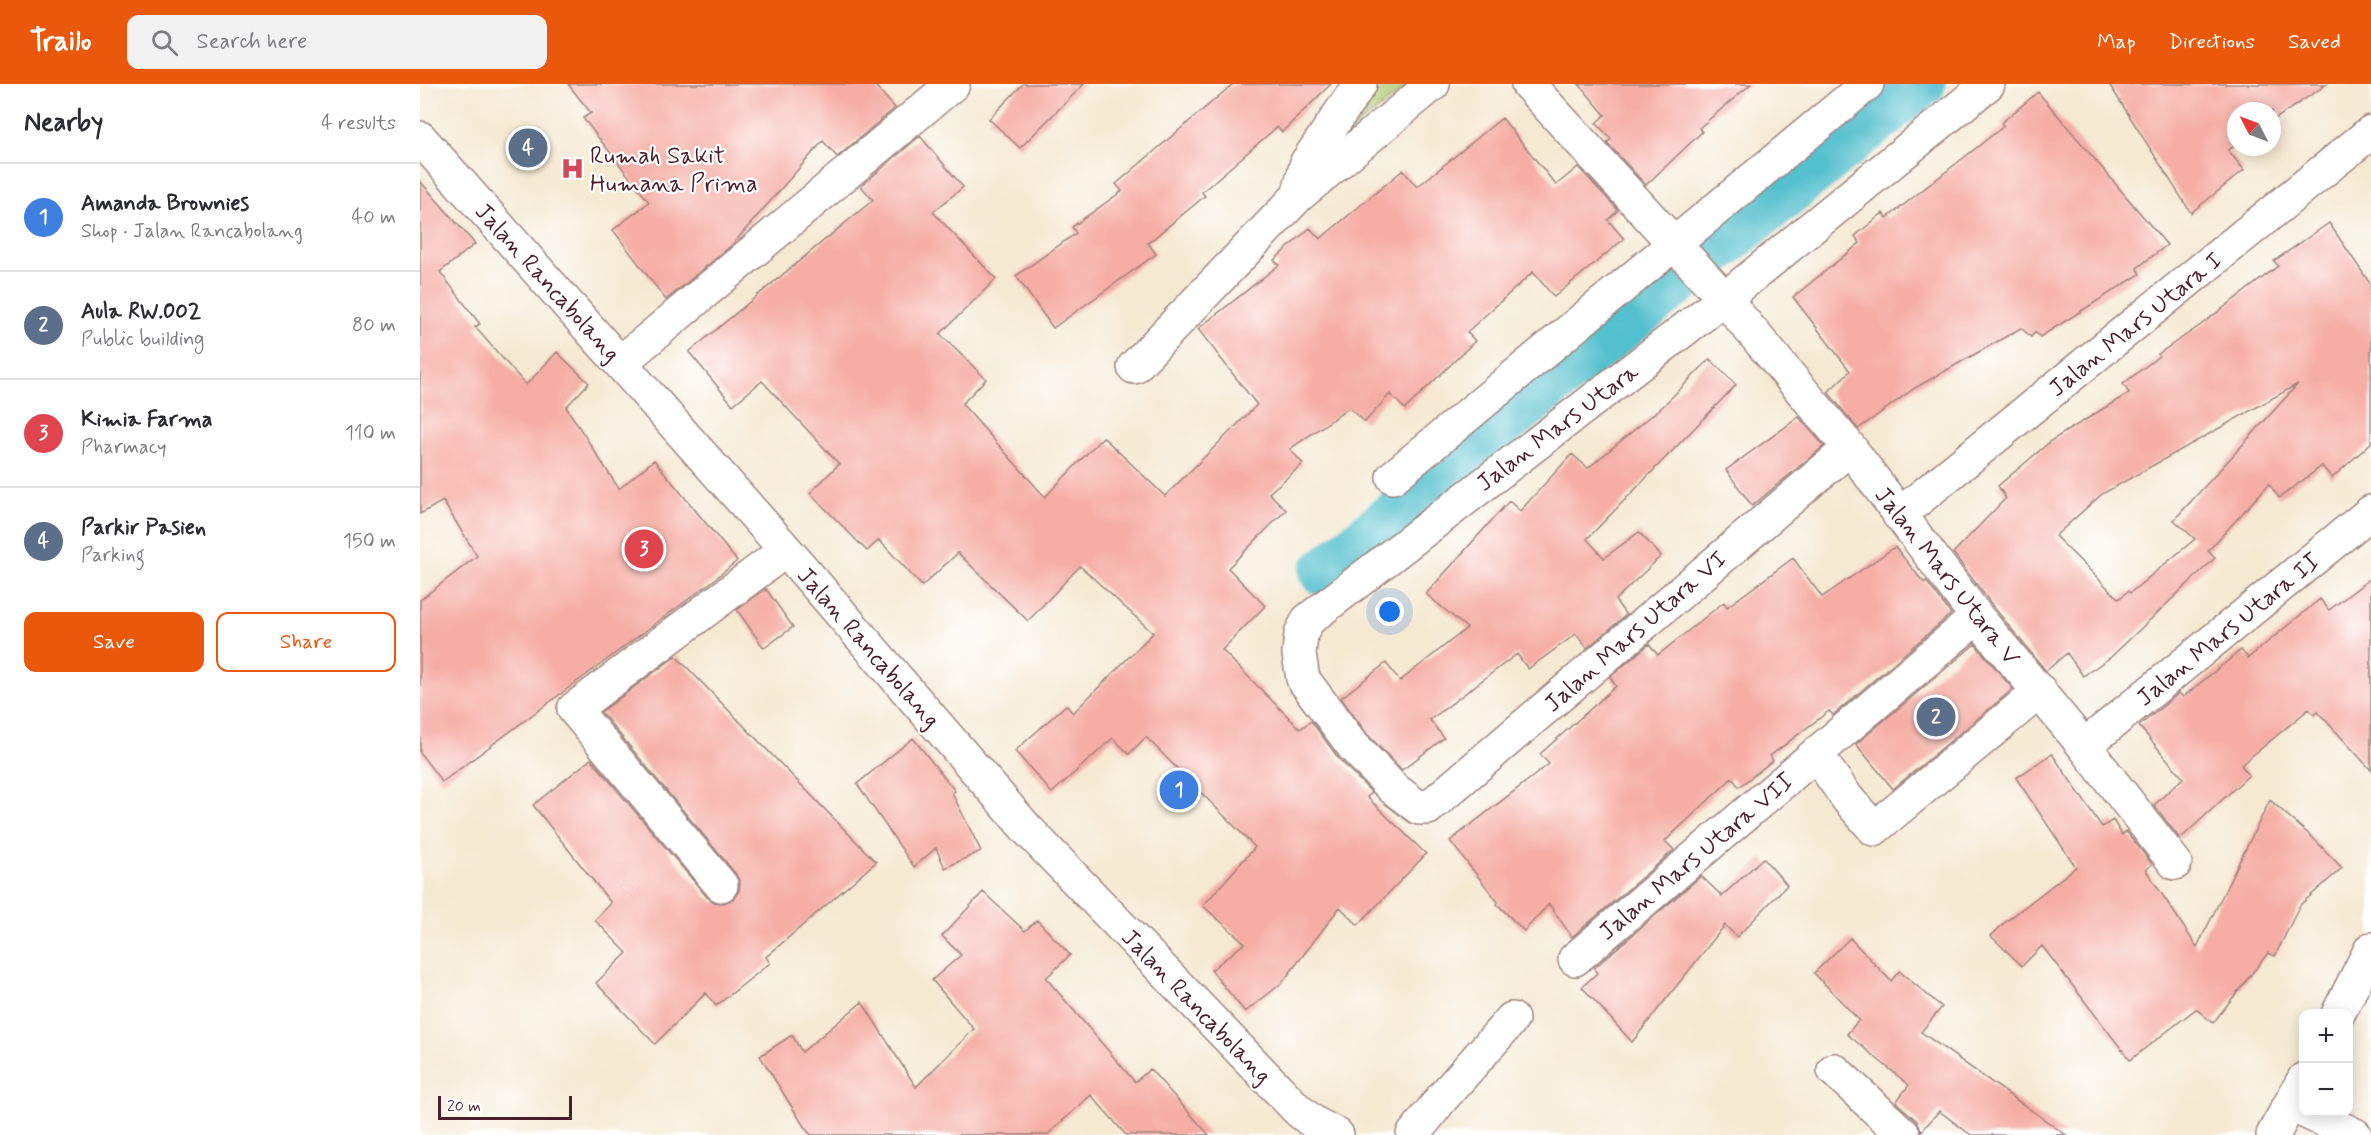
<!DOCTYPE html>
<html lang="en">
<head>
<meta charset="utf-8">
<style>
	:root { --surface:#fff; --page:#f2f2f3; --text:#2b2b33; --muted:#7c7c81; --line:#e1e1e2; --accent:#ea580c }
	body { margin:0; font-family:Mynerve,sans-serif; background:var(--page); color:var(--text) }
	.controls { position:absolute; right:18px; bottom:18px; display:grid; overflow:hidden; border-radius:12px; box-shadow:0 3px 15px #0003 }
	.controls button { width:54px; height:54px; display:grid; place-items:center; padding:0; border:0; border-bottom:2px solid var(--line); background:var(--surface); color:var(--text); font:30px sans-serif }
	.compass { position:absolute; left:1807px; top:18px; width:54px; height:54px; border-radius:50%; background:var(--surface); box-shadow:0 3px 15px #0003; rotate:312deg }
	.scale { position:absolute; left:18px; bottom:15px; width:134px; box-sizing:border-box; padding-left:6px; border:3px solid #4a1f2b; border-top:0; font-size:16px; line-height:21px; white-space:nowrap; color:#4a1f2b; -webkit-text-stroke:4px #fff; paint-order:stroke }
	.you { position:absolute; left:970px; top:528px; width:21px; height:21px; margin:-15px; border:4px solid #fff; border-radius:50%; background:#1a73e8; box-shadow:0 0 0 9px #1a73e833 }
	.badge { display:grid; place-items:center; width:39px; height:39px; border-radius:50%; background:var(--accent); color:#fff; font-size:20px; font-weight:700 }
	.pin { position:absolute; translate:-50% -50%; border:3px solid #fff; box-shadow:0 2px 6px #0006 }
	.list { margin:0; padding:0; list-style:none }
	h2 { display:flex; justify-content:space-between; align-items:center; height:78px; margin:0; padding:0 24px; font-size:26px }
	h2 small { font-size:20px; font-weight:400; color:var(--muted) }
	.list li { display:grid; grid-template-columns:39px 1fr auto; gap:18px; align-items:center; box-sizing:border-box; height:108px; padding:0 24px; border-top:2px solid var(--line) }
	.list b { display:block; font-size:22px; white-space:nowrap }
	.list p { margin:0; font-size:20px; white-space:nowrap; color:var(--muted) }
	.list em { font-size:20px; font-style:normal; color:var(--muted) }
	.actions { display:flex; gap:12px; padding:18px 24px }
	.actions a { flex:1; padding:14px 0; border:2px solid var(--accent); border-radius:12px; text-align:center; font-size:21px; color:var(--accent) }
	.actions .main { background:var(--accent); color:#fff }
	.icon { flex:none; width:33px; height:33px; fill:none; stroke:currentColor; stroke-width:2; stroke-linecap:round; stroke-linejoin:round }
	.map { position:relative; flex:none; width:1951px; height:1051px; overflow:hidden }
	header { display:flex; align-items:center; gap:36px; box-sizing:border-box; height:84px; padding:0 30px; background:var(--accent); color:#fff }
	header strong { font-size:28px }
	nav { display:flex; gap:33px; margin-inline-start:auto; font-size:21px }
	.search { width:420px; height:54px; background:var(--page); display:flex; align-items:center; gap:15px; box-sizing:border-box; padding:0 21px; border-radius:12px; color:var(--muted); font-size:22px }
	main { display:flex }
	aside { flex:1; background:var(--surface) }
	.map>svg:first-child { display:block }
</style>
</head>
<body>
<header>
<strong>Trailo</strong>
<div class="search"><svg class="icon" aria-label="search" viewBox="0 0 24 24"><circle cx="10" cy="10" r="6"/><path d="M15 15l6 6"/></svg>Search here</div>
<nav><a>Map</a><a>Directions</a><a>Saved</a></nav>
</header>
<main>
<aside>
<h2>Nearby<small>4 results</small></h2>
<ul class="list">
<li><span class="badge" style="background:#3f7fe0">1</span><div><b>Amanda Brownies</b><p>Shop · Jalan Rancabolang</p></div><em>40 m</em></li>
<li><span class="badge" style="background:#5c6f8a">2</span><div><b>Aula RW.002</b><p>Public building</p></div><em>80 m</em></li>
<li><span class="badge" style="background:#e0444e">3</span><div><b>Kimia Farma</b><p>Pharmacy</p></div><em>110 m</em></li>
<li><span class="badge" style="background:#5c6f8a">4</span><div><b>Parkir Pasien</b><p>Parking</p></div><em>150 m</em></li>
</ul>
<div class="actions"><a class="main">Save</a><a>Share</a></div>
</aside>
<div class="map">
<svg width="1951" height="1051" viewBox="0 0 1951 1051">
	<rect width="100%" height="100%" fill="#fff"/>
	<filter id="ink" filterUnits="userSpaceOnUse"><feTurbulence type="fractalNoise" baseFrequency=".0167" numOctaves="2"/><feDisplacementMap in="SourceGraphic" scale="12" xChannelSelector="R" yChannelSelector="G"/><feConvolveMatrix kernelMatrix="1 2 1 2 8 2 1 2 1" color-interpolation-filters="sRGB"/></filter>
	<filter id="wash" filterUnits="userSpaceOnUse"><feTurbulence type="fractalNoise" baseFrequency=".008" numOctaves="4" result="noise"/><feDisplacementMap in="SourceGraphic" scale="24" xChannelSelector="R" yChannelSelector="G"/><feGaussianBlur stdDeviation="1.35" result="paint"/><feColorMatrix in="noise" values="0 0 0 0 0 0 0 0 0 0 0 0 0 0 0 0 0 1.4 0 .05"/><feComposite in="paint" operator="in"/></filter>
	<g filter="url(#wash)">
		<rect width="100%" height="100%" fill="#f5e9d2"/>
		<path fill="#adc970" stroke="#7c744e" stroke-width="1.5" d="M953,0h38l-81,63z"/>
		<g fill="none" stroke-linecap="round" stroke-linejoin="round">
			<path stroke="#54c0cd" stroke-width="46" d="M902,488l601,-488"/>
		</g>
		<g id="blocks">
			<path fill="#f5ada4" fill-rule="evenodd" d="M148,0h306l21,24 -58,49 -14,-16 -91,104 -66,55 -53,-70 36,-28 -66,-84 8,-5z
				M603,0h61l-64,64 -31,-29z
				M813,0h98l-49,48 -5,-5 -75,65 3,4 -57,47 8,11 -103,74 -37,-52 60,-43 -4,-6 50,-36 -6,-7z
				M1159,0h172l-52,44 3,4 -56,53 -39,-42 4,-4 -15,-16 9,-8z
				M1689,0h218l-55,37v-10h-36v34l-8,5 16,20 -53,43z
				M1618,8l129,153 -30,23 3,6 -100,63 -5,-5 -4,5 -10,-9 -106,60 -57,41 -30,-37 22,-21 -57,-74 67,-54 -5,-7 28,-23 4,5 117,-92 -3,-3z
				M1082,34l54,67 22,-18 40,43 -10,10 16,19 -70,58 -21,-25 -66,60 8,9 -70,68 -15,-15 -25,28 -16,-14 -59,41 13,15 -34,29 17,17 -58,58 37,38 -43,44 78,79 11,-8 28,38 33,34 -5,4 59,57 -68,71 -18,-18 -58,76 -37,29 -34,-42 34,-27 -42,-37 52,-59 -109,-110 -17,17 -16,-16 -61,55 -37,-42 51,-46 7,8 80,-80 -73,-67 -52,55 -70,-68 -36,33 -43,-46 -12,11 -57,-58 29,-29 -77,-83 -29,24 -44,-53 184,-152 -12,-14 59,-50 43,51 -30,25 63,67 -56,55 46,45 -24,25 83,93 58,-60 62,59 92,-91 -59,-76 81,-64 -5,-5 36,-32 10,11 83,-69 14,17z
				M0,97l55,63 -35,28 40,52 -5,3 51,58 31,-33 32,31 -23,24 53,82 35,-29 83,101 -27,22 -268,199 -22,-29v-153l57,-44 -34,-55 -23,13z
				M1909,139l42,62v158l-39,35 -10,-12 -43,32 -10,-14 -61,67 7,7 -104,99 -28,19 -16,-23 -21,18 -54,-66 -39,-52 53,-55 -8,-12 54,-46 77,-47 -6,-9 36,-28 -1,-2 40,-27 80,-61 -4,-5zM1878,300l-124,136 21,19 -65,54 -2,-2 -9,8 -64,-63 47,-42z
				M1290,275l26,26 -149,154 17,19 35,-26 22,24 -46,44 11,15 -39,33 -11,-14 -48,35 -11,-15 -87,66 14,18 -42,32 -35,-36 -26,-36 45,-35 14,18 67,-53 -41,-34 83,-93 11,10 52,-57 16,14 74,-61z
				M1379,333l25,29 -72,60 -26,-36z
				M1475,463l29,36 2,-2 25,33 -118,101 -4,-4 -59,45 3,4 -34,27 -7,-9 -67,63 9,9 -102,87 -23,-33 -25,27 -27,-27 1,-2 -48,-61 99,-77 -9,-10 76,-68 -6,-9 39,-33 9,11 66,-53 3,5 66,-49 29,39z
				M1951,494v192l-53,-58 -4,3 -5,-6 -68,56 8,10 -69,64 -26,-34 29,-27 -44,-52 40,-33 4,4 58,-47 7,8 72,-59 9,11z
				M346,505l27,38 -29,21 -27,-38z
				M1555,560l38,45 -120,100 -37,-45z
				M256,572l200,206 -110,95 4,6 -54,43 -10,-13 -51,51 -59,-61 31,-30 -32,-33 16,-17 -78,-98 58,-46 116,138 7,5 10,1 9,-4 6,-8 1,-9 -5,-9 -134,-161z
				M493,654l42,53 -3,2 29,58 -36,17 -9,-20 -22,19 -57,-83z
				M1632,670l50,73 11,-7 9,15 4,-4 26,33 -6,6 51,77 73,-147 43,38 29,30 -42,37 -25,51 -7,-3 -55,70 -17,-14 -66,51 -88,-114 -20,20 -31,-30 13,-13 72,-56 -60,-89z
				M1343,774l24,27 -50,52 -12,-12 -93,117 -50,-55 15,-14 -3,-5 107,-92 21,20z
				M563,808l42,39 12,-11 33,35 -24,23 89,104 15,-13 59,66h-83l-35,-40 -44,40h-236l-6,-7 -45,-72 32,-21 10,17 60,-50 54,85 58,-58 -42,-49 29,-25 -19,-19z
				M1430,854l41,43 8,-10 43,36 -21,25 145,103h-95l-32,-24 -17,20 -5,-10 -21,-19 13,-17 -62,-51 12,-14 -45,-47z"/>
		</g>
	</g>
	<g filter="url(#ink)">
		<use href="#blocks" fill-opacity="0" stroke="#a0847e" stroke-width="1.5"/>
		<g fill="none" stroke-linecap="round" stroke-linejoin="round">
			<defs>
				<path id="minor" d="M1108,0l194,212 128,152 127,169 107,129 91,117
					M0,54l366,412 240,278 273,283 15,12 23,12
					M878,112l9,-34 53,-78
					M200,279l333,-279
					M714,283l164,-171 135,-112
					M1430,364l-422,360h-9l-26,-20 -40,-42 -50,-67 -4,-25 2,-20 7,-14 416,-321 264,-215
					M973,393l474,-393
					M1479,431l472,-383
					M1664,662l287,-234
					M1396,670l31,44 27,31 166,-138
					M301,801l-147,-176 212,-159
					M1155,875l402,-342
					M1918,930l33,-65
					M1414,986l70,65
					M1886,1028l49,23
					M993,1051l29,-37 70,-79
					M1853,1051l31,-56"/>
			</defs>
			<use href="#minor" stroke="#a0847e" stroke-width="36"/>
			<use href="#minor" stroke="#fff" stroke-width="33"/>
		</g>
	</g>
	<defs>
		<symbol id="hospital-bare" viewBox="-9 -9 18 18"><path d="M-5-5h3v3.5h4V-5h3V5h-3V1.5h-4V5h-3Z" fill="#d1495b" stroke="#fff" stroke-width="2.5" paint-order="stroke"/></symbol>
	</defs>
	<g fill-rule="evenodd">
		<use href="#hospital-bare" x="136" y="68" width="33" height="33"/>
	</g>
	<g text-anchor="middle" stroke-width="4.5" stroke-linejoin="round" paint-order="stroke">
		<g font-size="24" fill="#4a1f2b" stroke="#fff" text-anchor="start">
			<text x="170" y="79">Rumah Sakit<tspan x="170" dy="28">Humana Prima</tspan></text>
		</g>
		<g font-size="24" fill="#4a1f2b" stroke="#fff">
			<text transform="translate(128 198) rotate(48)" y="8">Jalan Rancabolang</text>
			<text transform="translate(1715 240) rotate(-39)" y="8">Jalan Mars Utara I</text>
			<text transform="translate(1137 343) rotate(-37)" y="8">Jalan Mars Utara</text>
			<text transform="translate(1528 492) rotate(52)" y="8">Jalan Mars Utara V</text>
			<text transform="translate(1808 545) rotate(-39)" y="8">Jalan Mars Utara II</text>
			<text transform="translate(1215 547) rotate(-41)" y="8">Jalan Mars Utara VI</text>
			<text transform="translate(449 563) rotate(49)" y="8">Jalan Rancabolang</text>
			<text transform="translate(1276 772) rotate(-40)" y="8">Jalan Mars Utara VII</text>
			<text transform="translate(777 922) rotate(46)" y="8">Jalan Rancabolang</text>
		</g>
	</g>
</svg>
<div class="controls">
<button>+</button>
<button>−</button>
</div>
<svg class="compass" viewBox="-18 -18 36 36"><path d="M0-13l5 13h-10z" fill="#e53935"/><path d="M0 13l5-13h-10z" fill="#7c7c81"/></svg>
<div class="scale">20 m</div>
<div class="you"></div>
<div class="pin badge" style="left:759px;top:706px;background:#3f7fe0">1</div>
<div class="pin badge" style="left:1516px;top:633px;background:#5c6f8a">2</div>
<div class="pin badge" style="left:224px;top:465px;background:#e0444e">3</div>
<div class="pin badge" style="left:108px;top:64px;background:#5c6f8a">4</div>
</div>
</main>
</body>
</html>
